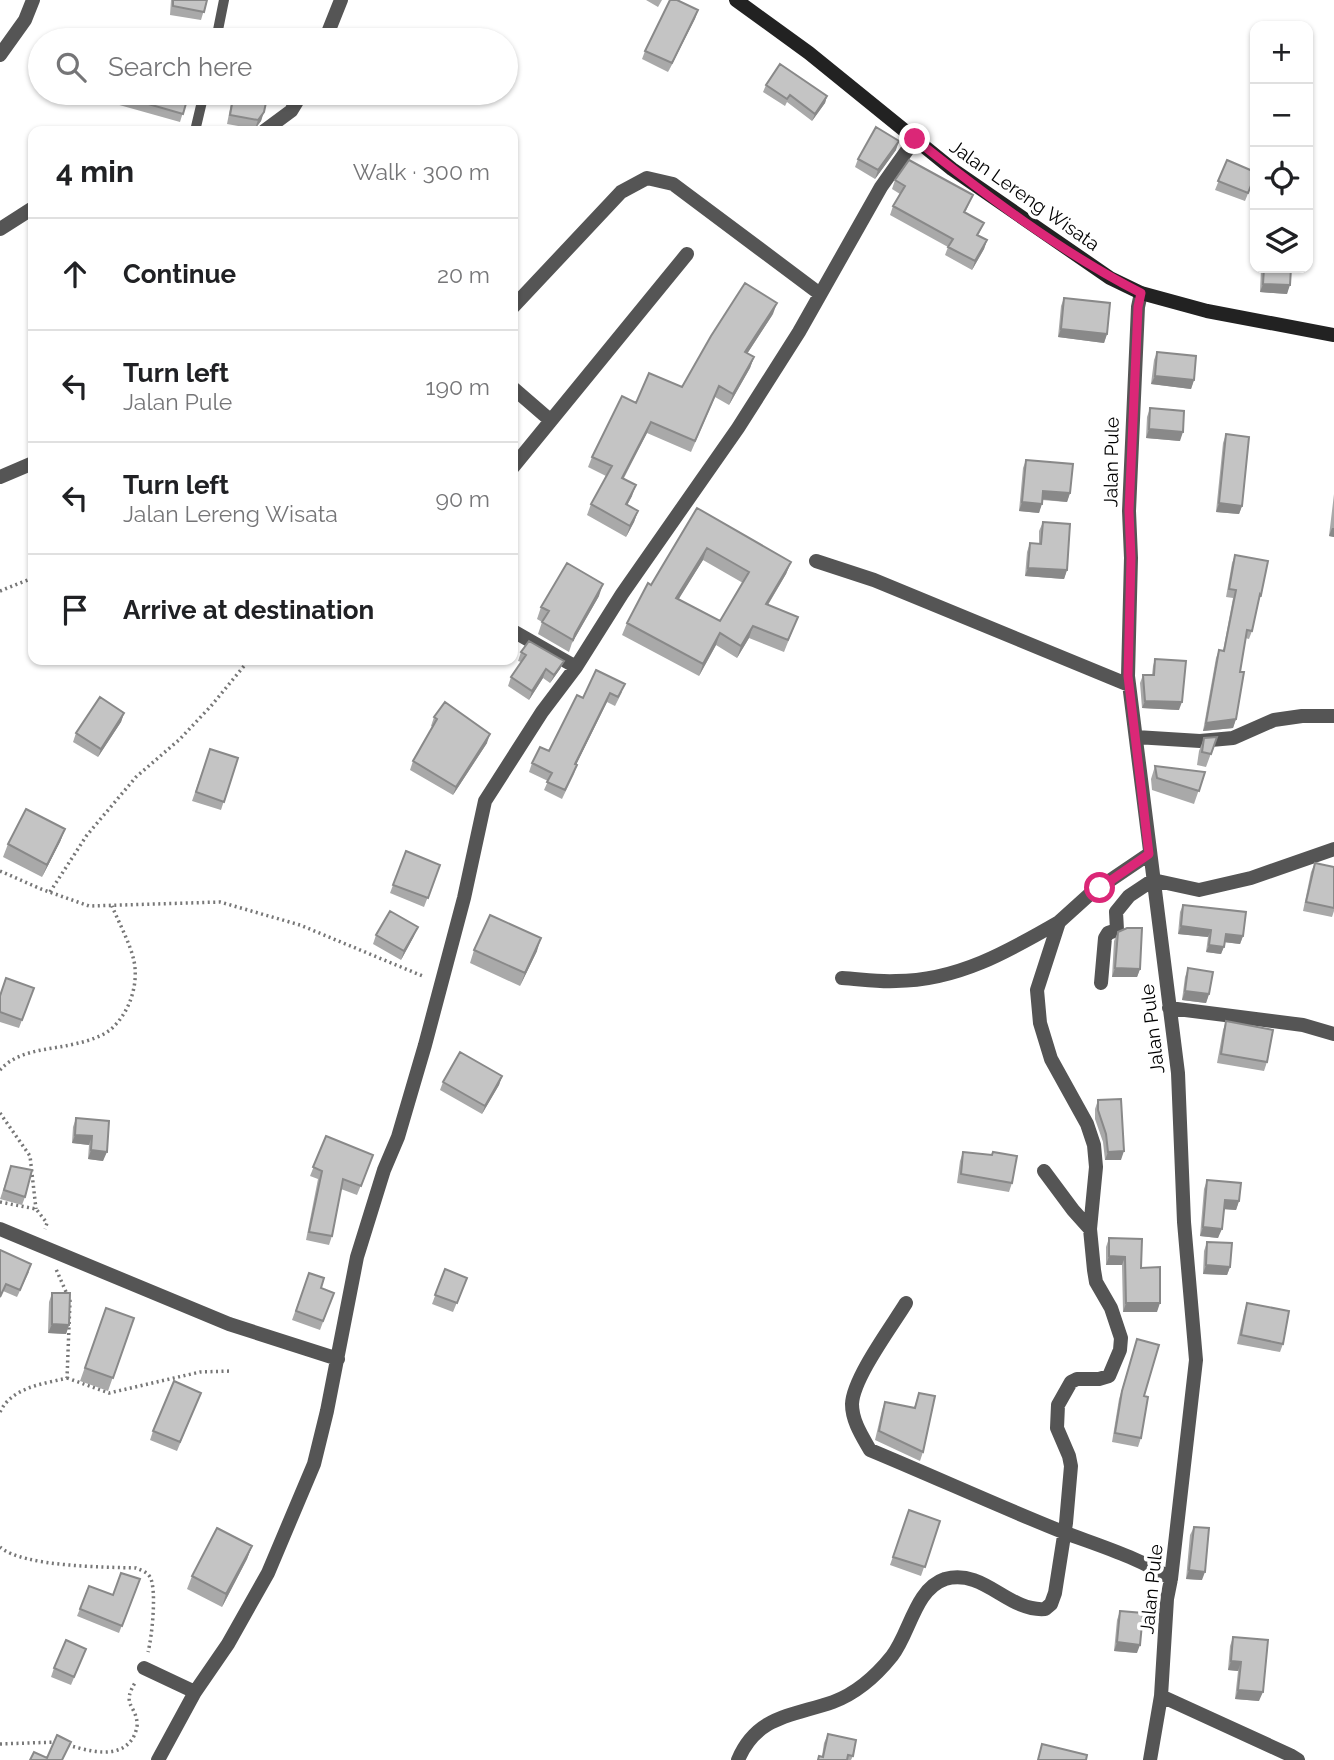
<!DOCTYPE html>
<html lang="en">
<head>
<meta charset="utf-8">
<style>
	:root { --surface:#fff; --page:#f6f6f6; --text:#202124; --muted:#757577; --line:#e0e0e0 }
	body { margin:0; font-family:Raleway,sans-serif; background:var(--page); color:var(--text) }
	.controls { position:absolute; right:21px; top:21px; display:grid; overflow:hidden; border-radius:14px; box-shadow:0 2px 5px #0004 }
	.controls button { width:63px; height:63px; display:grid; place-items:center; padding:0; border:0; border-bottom:2px solid var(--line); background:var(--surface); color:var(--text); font:35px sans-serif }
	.stop { position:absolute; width:21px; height:21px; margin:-16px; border:5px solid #db2777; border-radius:50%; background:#fff }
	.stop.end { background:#db2777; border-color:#fff; box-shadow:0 2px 7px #0008 }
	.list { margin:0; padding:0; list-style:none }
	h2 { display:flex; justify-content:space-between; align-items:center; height:91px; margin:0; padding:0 28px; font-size:30px }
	h2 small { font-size:23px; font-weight:400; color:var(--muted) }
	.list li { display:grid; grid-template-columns:46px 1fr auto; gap:21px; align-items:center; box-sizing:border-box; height:112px; padding:0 28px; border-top:2px solid var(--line) }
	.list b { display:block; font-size:26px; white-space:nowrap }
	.list p { margin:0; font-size:23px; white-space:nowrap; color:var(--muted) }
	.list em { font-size:23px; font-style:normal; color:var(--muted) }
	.icon { flex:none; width:38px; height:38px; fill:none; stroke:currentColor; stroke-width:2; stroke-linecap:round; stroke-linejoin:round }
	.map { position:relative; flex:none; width:1334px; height:1760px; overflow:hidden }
	.search { position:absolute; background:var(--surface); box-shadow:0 2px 5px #0004; left:28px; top:28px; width:490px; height:77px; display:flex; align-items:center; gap:18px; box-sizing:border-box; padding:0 24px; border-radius:38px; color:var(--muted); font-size:26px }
	.panel { position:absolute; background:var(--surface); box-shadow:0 2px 5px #0004; left:28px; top:126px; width:490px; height:539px; border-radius:14px }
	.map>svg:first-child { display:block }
</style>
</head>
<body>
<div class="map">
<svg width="1334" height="1760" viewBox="0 0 1334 1760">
	<rect width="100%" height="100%" fill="#fff"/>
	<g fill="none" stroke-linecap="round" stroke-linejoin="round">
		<path stroke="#777" stroke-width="3.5" stroke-dasharray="2 3.5" stroke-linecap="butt" d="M0,591l33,-13
			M0,871l41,18 48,17 131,-4 80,23 125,52
			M50,892l37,-57 49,-58 44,-38 31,-33 38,-46
			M0,1070c16,-18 42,-20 65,-24 15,-3 33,-7 45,-16 19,-16 29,-45 24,-69 -4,-18 -15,-38 -22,-55
			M0,1113l30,43 6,53
			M0,1202l36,7 11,14 -2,6
			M67,1378l42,15 91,-21 31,-1
			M0,1412c12,-25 43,-28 67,-34l3,-77 -14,-32
			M0,1547c23,20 105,20 136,21 5,2 11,4 14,9 7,12 2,60 -2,75
			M0,1744l57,-2
			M68,1745c21,6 51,15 65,-7 2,-4 5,-11 4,-16 -2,-18 -16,-17 -1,-41"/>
		<path stroke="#555" stroke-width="10" d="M216,40l8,-40
			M195,131l9,-38"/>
		<path stroke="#555" stroke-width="14" d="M325,40l16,-40
			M0,55l25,-35 8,-20
			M264,131l27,-20 11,-18
			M0,229l33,-21
			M1141,293l-3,14 -9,204 2,47 -3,118 50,397 6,149 12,138 -25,219 -4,20 -6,97 -11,64
			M513,307l108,-115 26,-14 26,6 147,110
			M513,388l37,32
			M513,467l174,-213
			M0,477l33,-14
			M816,561l58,19 255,105
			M513,631l63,36
			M1136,737l64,4 33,-3 41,-18 28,-4h32
			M842,978c18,1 36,4 54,3 61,0 113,-30 163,-59
			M1101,983l4,-45 3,-5 9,-3 -1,-18 13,-16 24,-16 46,10 52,-12 83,-29
			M1169,1008l134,17 31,9
			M1044,1171l29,39 17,19
			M0,1229l229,95 109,35
			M906,1303c-14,23 -53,75 -54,101 0,17 10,32 18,46 65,27 128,56 193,82 37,14 75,25 108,47
			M144,1668l51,24
			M1161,1696l129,59 8,5
			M158,1760l37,-68 33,-48 40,-71 46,-109 13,-53 30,-154 27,-87 14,-33 27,-92 39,-147 21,-97 57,-89 34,-45 46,-73 116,-166 61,-96 82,-145 34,-48
			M738,1760c19,-45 55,-44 95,-58 24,-9 43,-26 59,-46 18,-23 23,-67 53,-77 39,-11 63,33 100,30l6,-5 4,-11 11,-70 5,-57 -2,-10 -12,-28 1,-23 13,-23 6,-3h22l10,-3 11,-26 1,-12 -10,-30 -15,-26 -2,-12 -4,-41 6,-62 -2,-22 -7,-21 -36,-65 -11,-36 -3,-33 22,-68 31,-28 59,-40"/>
		<path stroke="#222" stroke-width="14" d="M736,0l73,53 143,116 158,109 31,15 66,18 127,24"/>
	</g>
	<path fill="#a9a9a9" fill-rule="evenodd" d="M171,0h36l-6,20 -31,-5z
		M646,0h16l-4,7z
		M698,10l-30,62 -26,-13 3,-8z
		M766,85l61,11 -2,7 -13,18 -25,-19 -2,4 -22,-14z
		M108,93h81l-9,29 -75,-21z
		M233,93h45l-2,4 -9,-1 -6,25 -6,8 -28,-5z
		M896,150l-21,29 -20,-12 3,-8z
		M1227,160l28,16 -10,25 -30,-11z
		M895,180l78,15 -8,18 19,10 -6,13 9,4 -3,9 -12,21 -27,-15 3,-8 -58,-32 3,-9 7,-12 -8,-5z
		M1261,268h30l-4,26 -27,-2z
		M1064,298l43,36 -3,9 -46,-6 3,-31z
		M773,314l-26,40 7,3 -4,11 -21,37 -14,-8 -24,55 -44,-19 -23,45 8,18 -5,9 11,6 -4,11 -8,15 -39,-22 4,-11 15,-28 -18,-9 4,-10 90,-70z
		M1157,352l37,28 -3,9 -40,-5 3,-24z
		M1150,408l30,33 -34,-3 1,-21z
		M1226,434l16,72 -3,8 -23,-2 7,-69z
		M1026,460l44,33 -3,9 -25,-2 -3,13 -20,-2 4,-43z
		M1334,494v43l-5,-1z
		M697,508l94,54 -5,12 -18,31 30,12 -14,35 -35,-14 -12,20 -21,-13 -17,31 -77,-41 5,-12 24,-38zM703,560l40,23 -23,38 -42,-22z
		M1043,522l24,48 -3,9 -39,-3 2,-24 3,-9 9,1v-13z
		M1235,555l26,40 -3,8 -6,28 -3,8 -4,-1 -5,34 -4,47 -3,9 -30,3 13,-73 3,-8 4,1 10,-53 -7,-1 6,-34z
		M599,596l-27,47 -3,9 -31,-18 4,-12 -5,-3 4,-12z
		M521,652l43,9 -4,8 -10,14 -7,-5 -14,22 -21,-14 3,-9 10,-15 -3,-1z
		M1155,659l24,51 -37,-2 -2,-25 3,-8h9l1,-9z
		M596,670l26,22 -7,14 -8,-4 -31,63h1l-3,9 -12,25 -18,-9 4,-9 -19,-9 3,-9 17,-12 34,-53z
		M124,713l-3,9 -23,35 -25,-15 3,-9z
		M434,717l53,26 -34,52 -43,-25 3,-9 20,-34 -2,-1z
		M1217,737l-11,30 -9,-2 2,-14 5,-13z
		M210,749l28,9 -17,52 -29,-9z
		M1155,766l50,6 -11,32 -42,-14 -1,-11z
		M65,829l-5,13 -18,35 -39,-20 5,-13z
		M406,851l34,14 -16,42 -34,-14z
		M1315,863l19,4v44l-2,6 -29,-6 8,-39z
		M1183,905l60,31 -3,8 -15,-2 -4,12 -15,-2 2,-15 -30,-3 2,-22z
		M1118,932l22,37 -3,8h-25l2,-36z
		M376,935l38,1 -13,24 -28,-16z
		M474,950l63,1 -17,35 -50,-23z
		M1188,968l21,26 -3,9 -24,-3 3,-23z
		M34,988l-15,40 -19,-6v-27z
		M1226,1021l41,41 -3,9 -47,-8 6,-33z
		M502,1076l-3,9 -17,29 -42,-24 3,-8z
		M1098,1100l23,60h-16l-2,-18 -8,-23v-10z
		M76,1118l33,3 -6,40 -15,-2 1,-14 -17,-2 1,-16z
		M326,1136l47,19 -16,40 -16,-6 -9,47 -3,9 -23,-5 12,-61 -8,-3z
		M963,1152l28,3 2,-3 19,31 -3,9 -52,-9 3,-22z
		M11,1166l14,31 -3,8 -22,-6z
		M1207,1180l32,21 -3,9 -12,-1 -6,29 -18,-2 4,-47z
		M1109,1238l32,30 16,44h-34l-1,-47h-16v-18z
		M1207,1242l23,25 -3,8 -24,-1 1,-23z
		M0,1250l29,22 -12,25 -14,-6z
		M445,1269l22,9 -14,34 -21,-8z
		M309,1273l12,15 13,5 -14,37 -28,-10z
		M52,1293l17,32 -3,9 -18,-1 1,-31z
		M1247,1303l36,41 -3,8 -43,-8 7,-32z
		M106,1308l28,10 -26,73 -28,-10z
		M1137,1339l7,57 -3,42 -3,9 -26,-5 7,-43z
		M201,1393l-24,58 -27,-11 3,-9z
		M919,1393l4,59 -3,9 -45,-21 7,-30 3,-8 29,6z
		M909,1510l31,11 -19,55 -31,-11z
		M1194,1527l8,53 -16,-1 4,-44z
		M252,1546l-5,13 -25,48 -35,-18 5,-13z
		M140,1579l-21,54 -42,-17 12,-30 24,9z
		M1120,1611l17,42 -23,-2 3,-31z
		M1233,1637l26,64 -24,-2 3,-28 -10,-1 2,-24z
		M86,1649l-15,36 -20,-8 3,-9z
		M828,1734l25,22 -2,4h-34l5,-4 2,-13z"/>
	<path fill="#898989" d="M698,10l-3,9 -27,53 4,-9z
		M827,96l-2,7 -13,18 3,-7z
		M264,112l-3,9 -6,8 3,-9z
		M899,141l-3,9 -21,29 3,-9z
		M987,240l-3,9 -12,21 3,-9z
		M1263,284l27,1 -3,9 -27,-2z
		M777,303l-4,11 -32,49 4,-11z
		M1061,329l46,5 -3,9 -46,-6z
		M754,357l-4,11 -21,37 4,-11z
		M1155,376l39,4 -3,9 -40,-5z
		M651,422l-4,11 -29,55 4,-10z
		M1149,429l34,3 -3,9 -34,-3z
		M636,485l-4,11 -10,19 4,-11z
		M1043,491l27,2 -3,9 -27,-3z
		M1022,502l20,2 -3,9 -20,-2z
		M1219,503l23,3 -3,8 -23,-2z
		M638,511l-4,11 -8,15 4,-11z
		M1332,528h2v9l-5,-1z
		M707,548l-4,12 -31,50 4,-12z
		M791,562l-5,12 -25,42 5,-12z
		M1028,568l39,2 -3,9 -39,-3z
		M603,584l-4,12 -27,47 3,-9z
		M753,626l-4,12 -12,20 4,-12z
		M720,633l-4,12 -17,31 4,-12z
		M564,661l-4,8 -10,14 4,-8z
		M546,669l-3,9 -14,22 3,-9z
		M610,693l-3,9 -35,71 3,-9z
		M1145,701l37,1 -3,8 -37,-2z
		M124,713l-3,9 -23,35 3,-8z
		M1236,719l-3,9 -30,3 3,-8z
		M490,734l-3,9 -34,52 3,-8z
		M65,829l-5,13 -18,35 5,-12z
		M1181,926l30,4 -3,7 -30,-3z
		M418,927l-4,9 -13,24 3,-9z
		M1226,934l17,2 -3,8 -17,-2z
		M541,938l-4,13 -17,35 5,-13z
		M1209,945l15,2 -3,7 -15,-2z
		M1115,968l25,1 -3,8h-25z
		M1185,991l24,3 -3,9 -24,-3z
		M502,1076l-3,9 -17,29 3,-8z
		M75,1135l17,1 -3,9 -17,-2z
		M91,1150l16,2 -4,9 -15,-2z
		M1124,1151l-3,9h-16l3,-8z
		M1225,1200l14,1 -3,9 -14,-1z
		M1203,1227l19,2 -4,9 -18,-2z
		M1109,1256l16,1 -3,8h-16z
		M1206,1265l24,2 -3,8 -24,-1z
		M1126,1303h34l-3,9h-34z
		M52,1324l17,1 -3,9 -18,-1z
		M252,1546l-5,13 -25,48 4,-13z
		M1189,1570l16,2 -3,8 -16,-1z
		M1117,1642l23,3 -3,8 -23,-2z
		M1231,1661l10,1 -3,9 -10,-1z
		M1238,1690l25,2 -4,9 -24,-2z"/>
	<path fill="#c4c4c4" stroke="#898989" stroke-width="2" fill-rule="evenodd" d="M173,0h34l-3,12 -31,-6z
		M670,0h7l21,10 -26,53 -27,-12z
		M780,64l47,32 -12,18 -25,-19 -3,4 -21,-14z
		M110,93h79l-6,21z
		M234,93h34l-4,19 -6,8 -28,-5z
		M876,127l23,14 -21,29 -20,-11z
		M909,160l64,35 -9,17 20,11 -7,12 10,5 -12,21 -27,-14 5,-8 -60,-33 12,-20 -10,-6z
		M1227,160l28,12v3l-7,18 -30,-12z
		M1264,268h27l-1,17 -27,-1z
		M745,283l32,20 -32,49 9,5 -21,37 -14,-8 -24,55 -44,-19 -29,56 14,7 -10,19 12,7 -8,15 -39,-22 21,-38 -20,-9 30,-61 14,7 13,-30 33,14 29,-51z
		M1064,298l46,5 -3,31 -46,-5z
		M1157,352l39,4 -2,24 -39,-4z
		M1150,408l34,3 -1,21 -34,-3z
		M1226,434l23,3 -7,69 -23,-3z
		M1026,460l47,4 -3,29 -27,-2 -1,13 -20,-2z
		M697,508l94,54 -25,42 32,13 -10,23 -35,-14 -12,20 -21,-13 -17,31 -76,-41 21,-40 3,2zM707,548l42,24 -29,49 -44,-23z
		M1043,522l27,2 -3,46 -39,-2 2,-25 11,1z
		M1235,555l33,6 -7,34 -1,-1 -8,37 -5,-1 -7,42h4l-8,47 -30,4 13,-73 5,1 12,-61 -7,-1z
		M567,563l36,21 -28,50 -2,6 -31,-18 7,-11 -8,-4z
		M529,641l35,20 -10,14 -8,-6 -14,22 -21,-14 15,-22 -5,-3z
		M1155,659l31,2 -4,41 -37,-1 -2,-26h11z
		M596,670l29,14 -7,13 -8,-4 -35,71 2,1 -12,25 -18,-8 5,-9 -20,-10 8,-16 9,4 28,-56 6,3z
		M100,697l24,16 -23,36 -25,-16z
		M445,702l45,32 -34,53 -43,-26 24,-42 -3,-2z
		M1217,737l-6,17 -9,-2 2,-14z
		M210,749l28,9 -14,44 -28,-10z
		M1155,766l50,6 -6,19 -42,-13z
		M26,809l39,20 -18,36 -39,-21z
		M406,851l34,14 -12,33 -35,-13z
		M1315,863l19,4v41l-28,-6z
		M1183,905l63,7 -3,24 -17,-2 -2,13 -15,-2 2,-15 -30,-4z
		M390,911l28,16 -14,24 -28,-16z
		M490,915l51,23 -16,35 -51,-23z
		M1127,928h15l-2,41 -25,-1 3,-36z
		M1188,968l25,4 -4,22 -24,-3z
		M6,978l28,10 -12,32 -22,-8v-16z
		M1226,1021l47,9 -6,32 -46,-8z
		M460,1052l42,24 -17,30 -42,-24z
		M1121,1099l3,52 -16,1 -2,-18 -8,-24v-10z
		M76,1118l33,3 -2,31 -16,-2 1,-14 -17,-1z
		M326,1136l47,19 -12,31 -18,-7 -11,57 -23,-4 13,-61 -9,-4z
		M963,1152l29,3 1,-3 24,4 -5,27 -51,-9z
		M11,1166l21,4 -7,27 -21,-7z
		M1207,1180l34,3 -2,18 -14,-1 -3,29 -19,-2z
		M1109,1238l33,1 -1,29 19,-1v36h-34l-1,-46 -16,-1z
		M1207,1242l25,1 -2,24 -24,-2z
		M0,1250l31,14 -11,26 -14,-6 -6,13z
		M445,1269l22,9 -10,25 -22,-8z
		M309,1273l15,5 -3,10 13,5 -11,28 -27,-10z
		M52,1293h18l-1,32 -17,-1z
		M1247,1303l42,8 -6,33 -42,-9z
		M106,1308l28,10 -21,60 -28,-10z
		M1137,1339l22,6 -15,51 4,1 -7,41 -26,-5 7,-42z
		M174,1381l27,12 -21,49 -27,-11z
		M919,1393l16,3 -12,56 -44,-21 6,-29 30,6z
		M909,1510l31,11 -15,46 -32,-10z
		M1194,1527l15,1 -4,44 -16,-2z
		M217,1528l35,18 -26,48 -34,-18z
		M121,1573l19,6 -18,47 -42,-17 9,-23 24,9z
		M1120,1611l23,2 -3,32 -23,-3z
		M1233,1637l35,3 -5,52 -25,-2 3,-28 -10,-1z
		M66,1640l20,9 -12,28 -20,-9z
		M828,1734l28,6 -3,16 -5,-1 -1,5h-29l1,-4 4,1z
		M57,1735l14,7 -9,18h-32l4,-8 13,6z
		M1042,1744l45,11 -1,5h-48z"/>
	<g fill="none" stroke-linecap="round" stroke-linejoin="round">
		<path stroke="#db2777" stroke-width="9" d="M915,139c69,55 147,114 226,154l-3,14 -9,204 2,47 -3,118 21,178 -49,34"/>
	</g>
	<g text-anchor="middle" stroke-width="7" stroke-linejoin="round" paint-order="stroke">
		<g font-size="19" fill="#000" stroke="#fff">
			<text transform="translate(1025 195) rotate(35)" y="7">Jalan Lereng Wisata</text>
			<text transform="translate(1111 462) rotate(-89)" y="7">Jalan Pule</text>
			<text transform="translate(1152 1029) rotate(-97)" y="7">Jalan Pule</text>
			<text transform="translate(1151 1589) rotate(-84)" y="7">Jalan Pule</text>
		</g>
	</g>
</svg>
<div class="controls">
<button>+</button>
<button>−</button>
<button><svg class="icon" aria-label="locate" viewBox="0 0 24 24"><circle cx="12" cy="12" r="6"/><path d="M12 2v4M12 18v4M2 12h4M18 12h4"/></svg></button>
<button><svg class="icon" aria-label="layers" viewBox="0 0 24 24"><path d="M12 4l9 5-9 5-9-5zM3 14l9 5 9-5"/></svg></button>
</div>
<div class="stop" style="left:1100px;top:888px"></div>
<div class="stop end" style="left:915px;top:139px"></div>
<div class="search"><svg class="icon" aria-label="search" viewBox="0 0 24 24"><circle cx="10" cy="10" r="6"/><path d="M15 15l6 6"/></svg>Search here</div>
<section class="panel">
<h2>4 min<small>Walk · 300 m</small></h2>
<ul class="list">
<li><svg class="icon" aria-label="ahead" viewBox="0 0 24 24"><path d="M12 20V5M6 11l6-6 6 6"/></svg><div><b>Continue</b></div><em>20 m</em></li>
<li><svg class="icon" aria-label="left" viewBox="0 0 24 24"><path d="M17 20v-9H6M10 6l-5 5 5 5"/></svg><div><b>Turn left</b><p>Jalan Pule</p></div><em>190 m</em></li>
<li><svg class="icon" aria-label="left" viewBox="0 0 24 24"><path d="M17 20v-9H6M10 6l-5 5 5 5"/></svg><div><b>Turn left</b><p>Jalan Lereng Wisata</p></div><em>90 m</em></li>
<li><svg class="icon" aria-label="arrive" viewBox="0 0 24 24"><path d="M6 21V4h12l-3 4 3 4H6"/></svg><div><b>Arrive at destination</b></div></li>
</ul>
</section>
</div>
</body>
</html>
